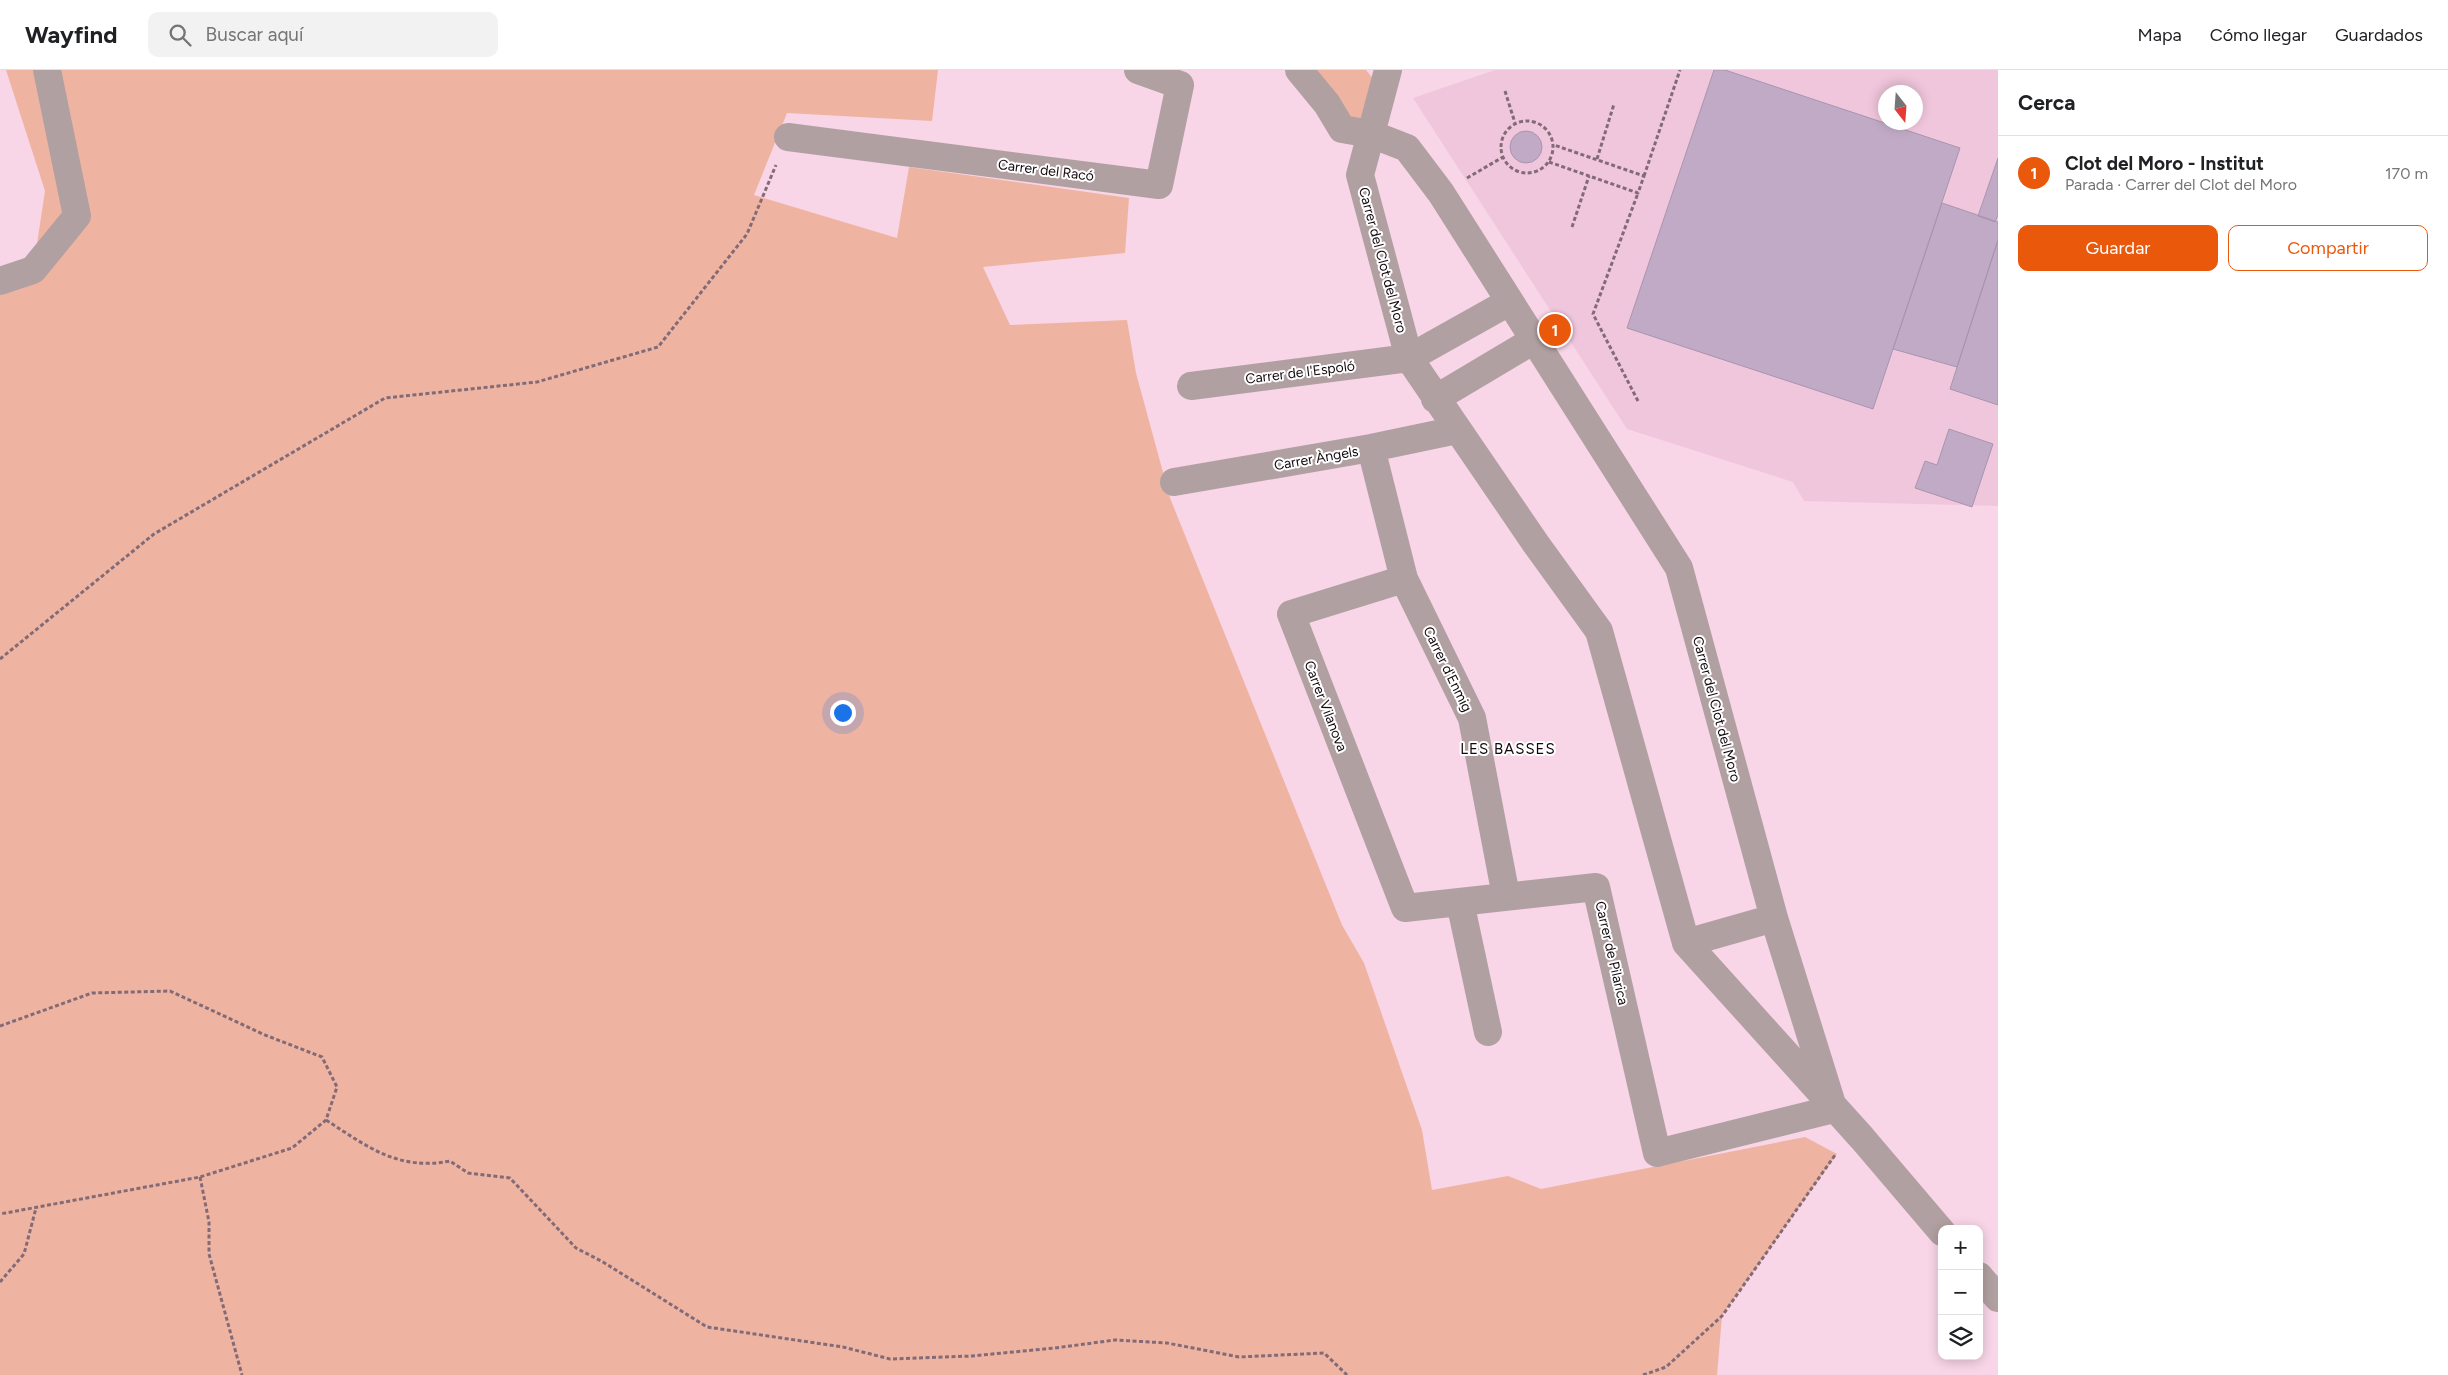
<!DOCTYPE html>
<html lang="es">
<head>
<meta charset="utf-8">
<style>
	:root { --surface:#fff; --page:#f2f2f2; --text:#202124; --muted:#757577; --line:#e0e0e0; --accent:#ea580c }
	body { margin:0; font-family:Figtree,sans-serif; background:var(--page); color:var(--text) }
	.controls { position:absolute; right:15px; bottom:15px; display:grid; overflow:hidden; border-radius:10px; box-shadow:0 2px 12px #0003 }
	.controls button { width:45px; height:45px; display:grid; place-items:center; padding:0; border:0; border-bottom:1px solid var(--line); background:var(--surface); color:var(--text); font:25px sans-serif }
	.compass { position:absolute; left:1878px; top:15px; width:45px; height:45px; border-radius:50%; background:var(--surface); box-shadow:0 2px 12px #0003; rotate:163deg }
	.you { position:absolute; left:842px; top:642px; width:18px; height:18px; margin:-12px; border:4px solid #fff; border-radius:50%; background:#1a73e8; box-shadow:0 0 0 8px #1a73e833 }
	.badge { display:grid; place-items:center; width:32px; height:32px; border-radius:50%; background:var(--accent); color:#fff; font-size:16px; font-weight:700 }
	.pin { position:absolute; translate:-50% -50%; border:2px solid #fff; box-shadow:0 1px 5px #0006 }
	.list { margin:0; padding:0; list-style:none }
	h2 { display:flex; justify-content:space-between; align-items:center; height:65px; margin:0; padding:0 20px; font-size:21px }
	h2 small { font-size:16px; font-weight:400; color:var(--muted) }
	.list li { display:grid; grid-template-columns:32px 1fr auto; gap:15px; align-items:center; box-sizing:border-box; height:75px; padding:0 20px; border-top:1px solid var(--line) }
	.list b { display:block; font-size:19px; white-space:nowrap }
	.list p { margin:0; font-size:16px; white-space:nowrap; color:var(--muted) }
	.list em { font-size:16px; font-style:normal; color:var(--muted) }
	.actions { display:flex; gap:10px; padding:15px 20px }
	.actions a { flex:1; padding:11px 0; border:1px solid var(--accent); border-radius:10px; text-align:center; font-size:18px; color:var(--accent) }
	.actions .main { background:var(--accent); color:#fff }
	.icon { flex:none; width:28px; height:28px; fill:none; stroke:currentColor; stroke-width:2; stroke-linecap:round; stroke-linejoin:round }
	.map { position:relative; flex:none; width:1998px; height:1305px; overflow:hidden }
	header { display:flex; align-items:center; gap:30px; box-sizing:border-box; height:70px; padding:0 25px; background:var(--surface); border-bottom:1px solid var(--line) }
	header strong { font-size:24px }
	nav { display:flex; gap:28px; margin-inline-start:auto; font-size:18px }
	.search { width:350px; height:45px; background:var(--page); display:flex; align-items:center; gap:12px; box-sizing:border-box; padding:0 18px; border-radius:10px; color:var(--muted); font-size:19px }
	main { display:flex }
	aside { flex:1; background:var(--surface) }
	.map>svg:first-child { display:block }
</style>
</head>
<body>
<header>
<strong>Wayfind</strong>
<div class="search"><svg class="icon" aria-label="search" viewBox="0 0 24 24"><circle cx="10" cy="10" r="6"/><path d="M15 15l6 6"/></svg>Buscar aquí</div>
<nav><a>Mapa</a><a>Cómo llegar</a><a>Guardados</a></nav>
</header>
<main>
<div class="map">
<svg width="1998" height="1305" viewBox="0 0 1998 1305">
	<rect width="100%" height="100%" fill="#f8d5e7"/>
	<path fill="#f0c6dc" fill-rule="evenodd" d="M1495,0h503v436l-194,-5 -11,-19 -166,-53 -214,-331zM1886,22h30v30h-30z"/>
	<path fill="#efb4a1" d="M6,0h932l-6,51 -145,-8 -33,82 143,43 12,-71 220,31 -4,55 -142,14 27,58 117,-5 9,53 34,125 172,427 22,38 58,167 10,60 76,-14 33,13 264,-52 32,17 -115,162 -5,59h-1717v-1094l33,-11 12,-79z
		M1299,0h67l17,21 -12,43 -29,-5z"/>
	<path fill="#c0aac5" stroke="#a994af" d="M1714,0h11l235,78 -87,261 -246,-81z
		M1510 77a16 16 0 1 1 32 0a16 16 0 1 1-32 0Z
		M1998,88v57l-3,7 -17,-6z
		M1942,133l56,19v18l-41,127 -64,-18z
		M1998,170v165l-48,-16z
		M1949,359l44,15 -21,63 -57,-19 10,-27 12,4z"/>
	<g fill="none" stroke-linecap="round" stroke-linejoin="round">
		<path stroke="#826b77" stroke-width="3" stroke-dasharray="4 2.5" stroke-linecap="butt" d="M1505,21l10,32
			M1501 77a26 26 0 1 1 52 0a26 26 0 1 1-52 0Z
			M1597,89l17,-55
			M1549,92l89,31 6,-17 -90,-31
			M1644,106l36,-106
			M1467,108l36,-21
			M1572,157l17,-51
			M1638,331l-45,-87 45,-121
			M0,589l154,-125 231,-136 152,-16 121,-35 89,-113 29,-69
			M0,956l92,-33 78,-2 95,44 57,22 15,30 -11,33 -34,28 -92,29 -200,37
			M326,1050c42,27 72,51 124,41l18,12 42,5 66,70 27,14 104,65 136,20 47,12 82,-3 83,-8 60,-8 52,3 72,14 85,-4 23,22
			M200,1107l9,45v32l33,121
			M0,1212l24,-28 12,-46
			M1643,1305l23,-8 56,-51 113,-161"/>
		<path stroke="#b1a0a1" stroke-width="28" d="M1299,0l28,34 15,25 29,5 36,14 34,45 238,375 95,350 57,183
			M1388,0l-28,105 49,183 127,186 63,87 87,312 176,195 80,94
			M788,67l371,48 21,-100 -42,-15
			M0,211l33,-11 44,-54 -30,-146
			M1191,316l218,-28 100,-56
			M1435,329l99,-59
			M1371,378l33,131 68,139 34,178
			M1174,412l197,-34 86,-18
			M1404,509l-113,35 114,294 191,-21 61,266 177,-44
			M1460,832l28,130
			M1686,873l88,-25
			M1979,1206l19,22"/>
	</g>
	<g text-anchor="middle" stroke-width="4" stroke-linejoin="round" paint-order="stroke">
		<g font-size="14" fill="#12080e" stroke="#fff">
			<text transform="translate(1046 100) rotate(7)" y="5">Carrer del Racó</text>
			<text transform="translate(1383 190) rotate(75)" y="5">Carrer del Clot del Moro</text>
			<text transform="translate(1300 302) rotate(-7)" y="5">Carrer de l'Espoló</text>
			<text transform="translate(1316 388) rotate(-10)" y="5">Carrer Àngels</text>
			<text transform="translate(1448 599) rotate(64)" y="5">Carrer d'Enmig</text>
			<text transform="translate(1326 636) rotate(69)" y="5">Carrer Vilanova</text>
			<text transform="translate(1717 639) rotate(75)" y="5">Carrer del Clot del Moro</text>
			<text transform="translate(1612 883) rotate(77)" y="5">Carrer de Pilarica</text>
		</g>
		<g font-size="15" letter-spacing="1" fill="#12080e" stroke="#fff">
			<text x="1508" y="684">LES BASSES</text>
		</g>
	</g>
</svg>
<div class="controls">
<button>+</button>
<button>−</button>
<button><svg class="icon" aria-label="layers" viewBox="0 0 24 24"><path d="M12 4l9 5-9 5-9-5zM3 14l9 5 9-5"/></svg></button>
</div>
<svg class="compass" viewBox="-18 -18 36 36"><path d="M0-13l5 13h-10z" fill="#e53935"/><path d="M0 13l5-13h-10z" fill="#757577"/></svg>
<div class="you"></div>
<div class="pin badge" style="left:1555px;top:260px">1</div>
</div>
<aside>
<h2>Cerca<small></small></h2>
<ul class="list">
<li><span class="badge">1</span><div><b>Clot del Moro - Institut</b><p>Parada · Carrer del Clot del Moro</p></div><em>170 m</em></li>
</ul>
<div class="actions"><a class="main">Guardar</a><a>Compartir</a></div>
</aside>
</main>
</body>
</html>
